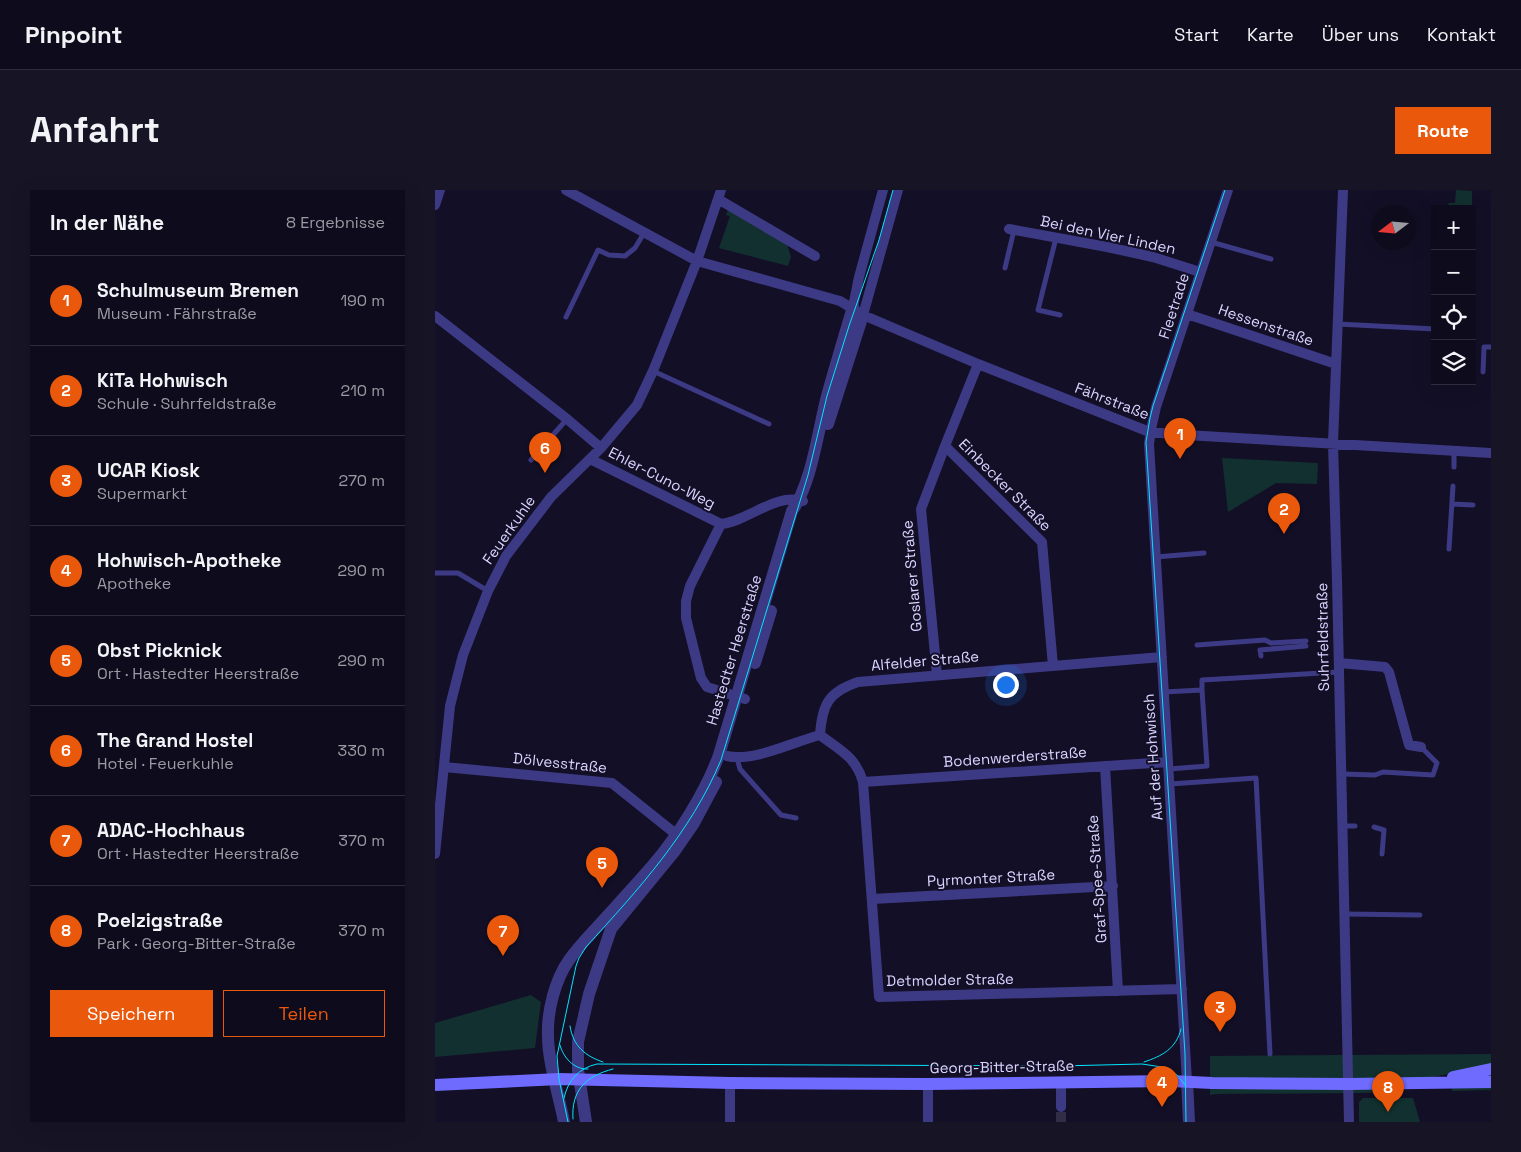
<!DOCTYPE html>
<html lang="de">
<head>
<meta charset="utf-8">
<style>
	:root { --surface:#0e0b1c; --page:#171425; --text:#f1f3f6; --muted:#9b9ba3; --line:#2e2b3b; --accent:#ea580c }
	body { margin:0; font-family:"Space Grotesk",sans-serif; background:var(--page); color:var(--text) }
	.controls { position:absolute; right:15px; top:15px; display:grid; overflow:hidden; border-radius:0px; box-shadow:0 5px 20px #0002 }
	.controls button { width:45px; height:45px; display:grid; place-items:center; padding:0; border:0; border-bottom:1px solid var(--line); background:var(--surface); color:var(--text); font:25px sans-serif }
	.compass { position:absolute; left:936px; top:15px; width:45px; height:45px; border-radius:50%; background:var(--surface); box-shadow:0 5px 20px #0002; rotate:254deg }
	.you { position:absolute; left:570px; top:494px; width:18px; height:18px; margin:-12px; border:4px solid #fff; border-radius:50%; background:#1a73e8; box-shadow:0 0 0 8px #1a73e833 }
	.badge { display:grid; place-items:center; width:32px; height:32px; border-radius:50%; background:var(--accent); color:#fff; font-size:16px; font-weight:700 }
	.pin { position:absolute; translate:-50% -41px; filter:drop-shadow(0 1px 2px #0008) }
	.pin::after { content:''; position:absolute; top:26px; width:18px; height:15px; background:inherit; clip-path:polygon(0 0,100% 0,50% 100%) }
	.list { margin:0; padding:0; list-style:none }
	h2 { display:flex; justify-content:space-between; align-items:center; height:65px; margin:0; padding:0 20px; font-size:21px }
	h2 small { font-size:16px; font-weight:400; color:var(--muted) }
	.list li { display:grid; grid-template-columns:32px 1fr auto; gap:15px; align-items:center; box-sizing:border-box; height:90px; padding:0 20px; border-top:1px solid var(--line) }
	.list b { display:block; font-size:19px; white-space:nowrap }
	.list p { margin:0; font-size:16px; white-space:nowrap; color:var(--muted) }
	.list em { font-size:16px; font-style:normal; color:var(--muted) }
	.actions { display:flex; gap:10px; padding:15px 20px }
	.actions a { flex:1; padding:11px 0; border:1px solid var(--accent); border-radius:0px; text-align:center; font-size:18px; color:var(--accent) }
	.actions .main { background:var(--accent); color:#fff }
	.icon { flex:none; width:28px; height:28px; fill:none; stroke:currentColor; stroke-width:2; stroke-linecap:round; stroke-linejoin:round }
	.map { position:relative; flex:none; width:1056px; height:932px; overflow:hidden; border-radius:0px }
	header { display:flex; align-items:center; gap:30px; box-sizing:border-box; height:70px; padding:0 25px; background:var(--surface); border-bottom:1px solid var(--line) }
	header strong { font-size:24px }
	nav { display:flex; gap:28px; margin-inline-start:auto; font-size:18px }
	.intro { display:flex; align-items:center; justify-content:space-between; box-sizing:border-box; height:120px; padding:0 30px }
	h1 { margin:0; font-size:35px }
	.button { padding:12px 22px; border-radius:0px; background:var(--accent); color:#fff; font-size:18px; font-weight:700 }
	main { display:flex; gap:30px; padding:0 30px }
	aside { flex:1; background:var(--surface); border-radius:0px; box-shadow:0 5px 20px #0002 }
	.map>svg:first-child { display:block }
</style>
</head>
<body>
<header>
<strong>Pinpoint</strong>
<nav><a>Start</a><a>Karte</a><a>Über uns</a><a>Kontakt</a></nav>
</header>
<div class="intro"><h1>Anfahrt</h1><a class="button">Route</a></div>
<main>
<aside>
<h2>In der Nähe<small>8 Ergebnisse</small></h2>
<ul class="list">
<li><span class="badge">1</span><div><b>Schulmuseum Bremen</b><p>Museum · Fährstraße</p></div><em>190 m</em></li>
<li><span class="badge">2</span><div><b>KiTa Hohwisch</b><p>Schule · Suhrfeldstraße</p></div><em>210 m</em></li>
<li><span class="badge">3</span><div><b>UCAR Kiosk</b><p>Supermarkt</p></div><em>270 m</em></li>
<li><span class="badge">4</span><div><b>Hohwisch-Apotheke</b><p>Apotheke</p></div><em>290 m</em></li>
<li><span class="badge">5</span><div><b>Obst Picknick</b><p>Ort · Hastedter Heerstraße</p></div><em>290 m</em></li>
<li><span class="badge">6</span><div><b>The Grand Hostel</b><p>Hotel · Feuerkuhle</p></div><em>330 m</em></li>
<li><span class="badge">7</span><div><b>ADAC-Hochhaus</b><p>Ort · Hastedter Heerstraße</p></div><em>370 m</em></li>
<li><span class="badge">8</span><div><b>Poelzigstraße</b><p>Park · Georg-Bitter-Straße</p></div><em>370 m</em></li>
</ul>
<div class="actions"><a class="main">Speichern</a><a>Teilen</a></div>
</aside>
<div class="map">
<svg width="1056" height="932" viewBox="0 0 1056 932">
	<rect width="100%" height="100%" fill="#130f26"/>
	<path fill="#12302f" d="M1021,0l16,1v18h-26l3,-6h6z
		M294,17l58,37 4,13 -3,9 -69,-18 11,-32 -4,-1z
		M787,268l96,5 -1,21 -41,-1 -48,29z
		M96,805l10,7 -6,46 -100,9v-34z
		M1056,864v36l-39,1 1,-18 -20,4 -31,3 1,12 -43,1 -143,1 -7,1v-39z
		M928,908h50l7,24h-61v-20z"/>
	<g fill="none" stroke-linecap="round" stroke-linejoin="round">
		<path stroke="#312d47" stroke-width="10" stroke-dasharray="10 5" stroke-linecap="butt" d="M626,932v-15"/>
		<path stroke="#3d3a85" stroke-width="5" d="M621,48l-18,72 22,5
			M776,52l60,17
			M570,78l9,-38
			M131,127l32,-67 11,5 16,1 10,-8 9,-15
			M903,134l97,5
			M218,181l116,53
			M1048,182l1,-25h7
			M96,270l36,-41
			M1019,277v-16
			M1018,314l20,1
			M1014,359l4,-63
			M721,367l48,-4
			M0,383h23l30,18
			M762,455l68,-5 6,3 35,-2
			M826,466l-1,-6 46,-4
			M729,502l38,-2v-10l137,-8
			M302,568l3,11 41,46 15,3
			M734,579l38,-3 -5,-76
			M907,584l33,1 8,-3 50,3 4,-12 -16,-16
			M735,594l86,-6 14,276
			M907,636h13
			M939,637l10,3 -2,24
			M910,724l75,1"/>
		<path stroke="#3d3a85" stroke-width="10" d="M131,0l131,71 143,40 23,14 115,49 169,67 22,3 322,19
			M908,0l-10,253 4,138 12,541
			M283,9l97,57
			M0,15l5,-15
			M574,39l98,18 46,10 47,15
			M418,117l6,-30 24,-87
			M752,124l149,50
			M428,125l35,-125
			M0,126l132,103 34,29
			M510,256l97,96 11,124
			M155,269l131,65
			M286,334l-31,62 -4,15v17l15,60 6,9 38,12
			M286,334c28,-3 53,-31 82,-23
			M904,473l46,4 4,5 20,73 12,2
			M502,485l-16,-166 24,-63 33,-82
			M385,545c20,15 36,22 43,47l16,215 303,-8
			M385,545c2,-30 8,-43 38,-53l304,-25
			M292,566c27,6 66,-14 93,-21
			M670,576l13,225
			M9,577l168,16 70,56
			M428,592l305,-20
			M0,664l15,-148 13,-51 25,-64 18,-35 45,-59 50,-49 36,-43 16,-34 44,-110 24,-71
			M437,709l241,-13
			M752,891l-38,-637 2,-15 5,-22 72,-217
			M626,892v25
			M295,893v39
			M493,894v38"/>
		<path stroke="#3d3a85" stroke-width="12" d="M393,234l35,-109
			M320,473l16,-52
			M752,891l2,41
			M129,932c-5,-27 -16,-59 -16,-86 -1,-25 7,-56 21,-76 9,-13 20,-24 30,-35 18,-20 36,-39 54,-60 25,-29 53,-74 66,-110l73,-244c20,-28 26,-81 35,-115 8,-29 17,-59 26,-89
			M151,932l-8,-52v-28l11,-48 22,-65 63,-77 20,-29 22,-41"/>
		<path stroke="#6f6bff" stroke-width="12" d="M1018,887l38,-8
			M0,895l124,-6 171,4 198,1 243,-3 41,2 137,1 142,-2"/>
		<path stroke="#00e5ff" stroke-width="1" d="M135,836c3,20 15,30 33,36
			M125,855c3,12 14,25 28,24
			M709,872c18,-6 32,-13 37,-33
			M129,908c4,-18 15,-30 33,-34l462,2 83,-2 20,3 8,3 7,5 9,11
			M138,929c-2,-29 13,-43 40,-50
			M133,932l-9,-43 -2,-23 19,-90 3,-8 7,-11c52,-57 105,-115 135,-187l87,-285 19,-79 22,-70 30,-86 14,-50
			M751,932l-1,-68 -39,-612 4,-24 3,-12 72,-216"/>
	</g>
	<g text-anchor="middle" stroke-width="4" stroke-linejoin="round" paint-order="stroke">
		<g font-size="15" fill="#d9d4ff" stroke="#130f26">
			<text transform="translate(673 45) rotate(12)" y="5">Bei den Vier Linden</text>
			<text transform="translate(739 116) rotate(-72)" y="5">Fleetrade</text>
			<text transform="translate(831 135) rotate(19)" y="5">Hessenstraße</text>
			<text transform="translate(677 211) rotate(21)" y="5">Fährstraße</text>
			<text transform="translate(227 288) rotate(27)" y="5">Ehler-Cuno-Weg</text>
			<text transform="translate(570 295) rotate(45)" y="5">Einbecker Straße</text>
			<text transform="translate(74 340) rotate(-55)" y="5">Feuerkuhle</text>
			<text transform="translate(477 386) rotate(-95)" y="5">Goslarer Straße</text>
			<text transform="translate(888 447) rotate(-91)" y="5">Suhrfeldstraße</text>
			<text transform="translate(299 460) rotate(-73)" y="5">Hastedter Heerstraße</text>
			<text transform="translate(490 471) rotate(-5)" y="5">Alfelder Straße</text>
			<text transform="translate(580 567) rotate(-4)" y="5">Bodenwerderstraße</text>
			<text transform="translate(718 567) rotate(-94)" y="5">Auf der Hohwisch</text>
			<text transform="translate(125 573) rotate(6)" y="5">Dölvesstraße</text>
			<text transform="translate(556 688) rotate(-3)" y="5">Pyrmonter Straße</text>
			<text transform="translate(662 689) rotate(-94)" y="5">Graf-Spee-Straße</text>
			<text transform="translate(515 790) rotate(-1)" y="5">Detmolder Straße</text>
			<text transform="translate(567 877) rotate(-1)" y="5">Georg-Bitter-Straße</text>
		</g>
	</g>
</svg>
<div class="controls">
<button>+</button>
<button>−</button>
<button><svg class="icon" aria-label="locate" viewBox="0 0 24 24"><circle cx="12" cy="12" r="6"/><path d="M12 2v4M12 18v4M2 12h4M18 12h4"/></svg></button>
<button><svg class="icon" aria-label="layers" viewBox="0 0 24 24"><path d="M12 4l9 5-9 5-9-5zM3 14l9 5 9-5"/></svg></button>
</div>
<svg class="compass" viewBox="-18 -18 36 36"><path d="M0-13l5 13h-10z" fill="#e53935"/><path d="M0 13l5-13h-10z" fill="#9b9ba3"/></svg>
<div class="you"></div>
<div class="pin badge" style="left:745px;top:269px">1</div>
<div class="pin badge" style="left:849px;top:344px">2</div>
<div class="pin badge" style="left:785px;top:842px">3</div>
<div class="pin badge" style="left:727px;top:917px">4</div>
<div class="pin badge" style="left:167px;top:698px">5</div>
<div class="pin badge" style="left:110px;top:283px">6</div>
<div class="pin badge" style="left:68px;top:766px">7</div>
<div class="pin badge" style="left:953px;top:922px">8</div>
</div>
</main>
</body>
</html>
